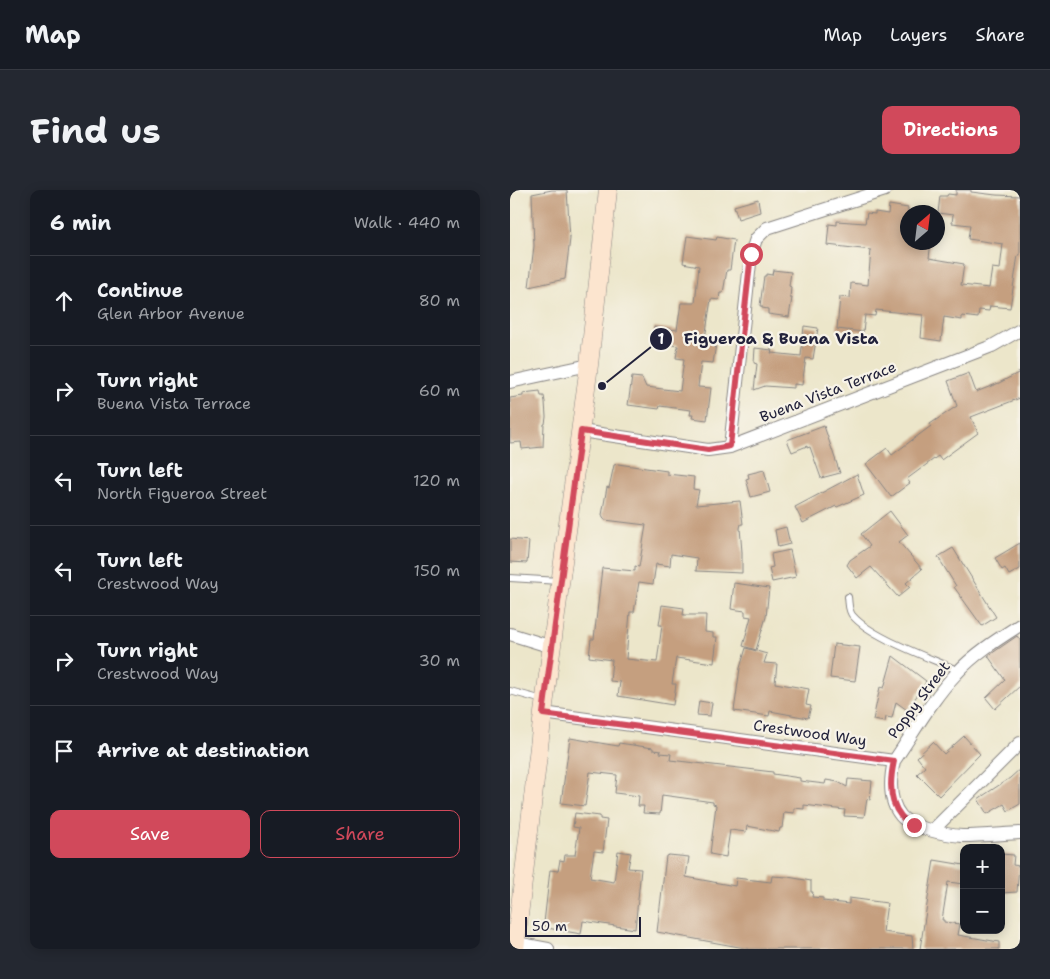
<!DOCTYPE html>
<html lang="en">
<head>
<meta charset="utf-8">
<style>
	:root { --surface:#171b24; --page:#242831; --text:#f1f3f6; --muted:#9ea1a6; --line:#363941; --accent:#d1495b }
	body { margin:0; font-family:"Shantell Sans",sans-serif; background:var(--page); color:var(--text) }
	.controls { position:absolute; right:15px; bottom:15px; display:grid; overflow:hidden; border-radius:10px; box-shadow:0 2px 12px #0003 }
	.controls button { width:45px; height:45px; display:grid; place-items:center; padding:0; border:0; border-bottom:1px solid var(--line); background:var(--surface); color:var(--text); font:25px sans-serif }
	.compass { position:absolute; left:390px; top:15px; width:45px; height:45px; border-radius:50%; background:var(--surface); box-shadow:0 2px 12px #0003; rotate:28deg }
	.scale { position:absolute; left:15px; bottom:12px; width:116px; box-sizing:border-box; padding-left:5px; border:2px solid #22223b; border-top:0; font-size:14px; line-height:18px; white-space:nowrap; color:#22223b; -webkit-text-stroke:4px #f7f3e8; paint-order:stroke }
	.stop { position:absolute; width:15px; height:15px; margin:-11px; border:4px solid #d1495b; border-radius:50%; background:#fff }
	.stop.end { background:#d1495b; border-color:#fff; box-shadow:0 1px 5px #0008 }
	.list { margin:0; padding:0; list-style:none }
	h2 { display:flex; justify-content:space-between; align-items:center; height:65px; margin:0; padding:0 20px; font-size:21px }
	h2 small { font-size:16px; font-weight:400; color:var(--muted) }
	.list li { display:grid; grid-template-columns:32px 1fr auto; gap:15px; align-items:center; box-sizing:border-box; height:90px; padding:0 20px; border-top:1px solid var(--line) }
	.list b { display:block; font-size:19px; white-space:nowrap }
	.list p { margin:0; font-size:16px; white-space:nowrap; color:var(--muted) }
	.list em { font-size:16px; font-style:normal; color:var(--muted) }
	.actions { display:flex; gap:10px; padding:15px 20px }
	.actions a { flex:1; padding:11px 0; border:1px solid var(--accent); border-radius:10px; text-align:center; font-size:18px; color:var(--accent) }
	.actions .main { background:var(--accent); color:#fff }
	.icon { flex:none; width:28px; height:28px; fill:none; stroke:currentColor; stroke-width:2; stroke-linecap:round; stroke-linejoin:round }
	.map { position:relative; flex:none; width:510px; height:759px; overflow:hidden; border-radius:10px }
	header { display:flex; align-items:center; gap:30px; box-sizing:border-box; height:70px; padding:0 25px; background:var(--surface); border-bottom:1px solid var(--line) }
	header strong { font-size:24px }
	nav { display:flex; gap:28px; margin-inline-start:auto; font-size:18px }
	.intro { display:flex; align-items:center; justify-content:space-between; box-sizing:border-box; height:120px; padding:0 30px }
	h1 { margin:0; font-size:35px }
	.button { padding:12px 22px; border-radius:10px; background:var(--accent); color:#fff; font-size:18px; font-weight:700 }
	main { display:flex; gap:30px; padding:0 30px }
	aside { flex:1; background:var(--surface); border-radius:10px; box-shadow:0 2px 12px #0003 }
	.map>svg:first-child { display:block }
</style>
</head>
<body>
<header>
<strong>Map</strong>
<nav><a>Map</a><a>Layers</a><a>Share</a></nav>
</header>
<div class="intro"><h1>Find us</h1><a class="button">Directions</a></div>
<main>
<aside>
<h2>6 min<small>Walk · 440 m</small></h2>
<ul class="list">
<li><svg class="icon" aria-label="ahead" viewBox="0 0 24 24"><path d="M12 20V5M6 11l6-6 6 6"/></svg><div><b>Continue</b><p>Glen Arbor Avenue</p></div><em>80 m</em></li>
<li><svg class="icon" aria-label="right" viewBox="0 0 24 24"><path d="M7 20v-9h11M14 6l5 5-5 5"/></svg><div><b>Turn right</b><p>Buena Vista Terrace</p></div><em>60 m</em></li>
<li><svg class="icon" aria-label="left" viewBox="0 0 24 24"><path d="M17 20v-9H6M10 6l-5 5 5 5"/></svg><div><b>Turn left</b><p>North Figueroa Street</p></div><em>120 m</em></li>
<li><svg class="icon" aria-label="left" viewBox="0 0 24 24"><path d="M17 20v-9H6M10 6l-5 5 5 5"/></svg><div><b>Turn left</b><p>Crestwood Way</p></div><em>150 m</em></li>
<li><svg class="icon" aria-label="right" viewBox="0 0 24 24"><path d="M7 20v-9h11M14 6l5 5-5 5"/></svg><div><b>Turn right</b><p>Crestwood Way</p></div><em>30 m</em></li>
<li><svg class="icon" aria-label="arrive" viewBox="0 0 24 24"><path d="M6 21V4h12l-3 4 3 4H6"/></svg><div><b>Arrive at destination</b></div></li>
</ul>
<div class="actions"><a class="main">Save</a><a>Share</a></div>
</aside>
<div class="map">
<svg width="510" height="759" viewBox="0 0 510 759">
	<rect width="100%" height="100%" fill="#f7f3e8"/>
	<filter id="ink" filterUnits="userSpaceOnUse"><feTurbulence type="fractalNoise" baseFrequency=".02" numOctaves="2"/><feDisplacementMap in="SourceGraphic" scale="10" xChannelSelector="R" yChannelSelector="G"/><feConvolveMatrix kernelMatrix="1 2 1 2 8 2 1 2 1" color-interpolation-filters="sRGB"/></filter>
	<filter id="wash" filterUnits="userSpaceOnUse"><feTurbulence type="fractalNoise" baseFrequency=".0096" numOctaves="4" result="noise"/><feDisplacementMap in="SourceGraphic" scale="20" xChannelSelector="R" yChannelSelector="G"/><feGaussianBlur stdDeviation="1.12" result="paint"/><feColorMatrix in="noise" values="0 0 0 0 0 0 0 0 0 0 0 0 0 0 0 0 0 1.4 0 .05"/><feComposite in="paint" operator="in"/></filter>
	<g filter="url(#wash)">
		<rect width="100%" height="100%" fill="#ece6ca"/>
		<g id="blocks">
			<path fill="#c59f7f" d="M42,0h15l3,49 -5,40 -36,8 5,-41 -2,-52z
				M446,0h15v2l25,3 24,1v59h-2l-8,53 -20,-2 -1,5 -10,-1 -1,8 -16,-2v4l-18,-3 -3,24 -20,-3 2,-23 -47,-5 -1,6 -10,-1 -2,17 -26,-3 3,-32 10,1 1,-15 17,2 3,-35 -44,-5 2,-21 8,1v-4l28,2 2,-10 8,1v-2l13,2 1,-9 19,3v34h23l-2,16 35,6 -3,21 28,3 3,-20 8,1 3,-25 -35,-5 2,-14 -18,-2 1,-8 -15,-2 2,-17h7l1,-2 8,1z
				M248,9l2,13 -22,7 -4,-13z
				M177,46l29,4 1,-3 17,3 -4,30h-3l-4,23h-3l-1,7 -8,-1 -6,40 6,1 -1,3 6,1 -3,19 -12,-1 -3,25 13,1 -4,32 -15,-2 1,-3h-3l1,-5 -31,-4 -1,3 -31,-4 4,-28 10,1 4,9 34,4 4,-32 -8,-1 2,-12 -25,-4 1,-15 23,3 4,-27h14l4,-37 -16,-3z
				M263,80l18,2 -2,14 2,1 -1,11h2l-3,19 -21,-3v-5l-6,-1v-2h-2l4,-30h2v-2l6,1z
				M294,136l14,2 -5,31 -7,-1 -4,27 -8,-1v4l-29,-2 -11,4 3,-26 -3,-1 1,-15 17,2 -1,3 30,3z
				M510,182v26l-49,19 7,16 -37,27 -3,-4 -31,23 3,4 -19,14 -25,-33 21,-16 5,7 39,-29 -1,-2 27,-18 -9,-25 21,-8 7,19 23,-9z
				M30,201l1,5h3l1,6 1,15 -1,7h-1l-1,23 -21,2 -1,-7 -11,1v-45l13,-2v-3z
				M314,236l16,47 -19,5 -11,-31 -3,1v-2l-15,6 -5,-12z
				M108,274l49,7v3l27,3 -1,12 6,1 -3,15 44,-4 3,23h-2l-1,4 2,24v21l-46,-2 1,-13 -26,-4 -1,12 -14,-2 -3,20 -14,-2 -5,30h-4l-4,47 31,3 5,-37h-3l3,-20 22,3 -1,7h23l-1,17 8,1v4h4l-3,26 -38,-5 -4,26h4l-3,21 -55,-9 2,-14 -10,-1 2,-21 -23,-3 2,-18h3l8,-71 33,3v-5l4,1 7,-42 -41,-5 -3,-5 5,-28 2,1 5,-23z
				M254,280l6,22 -19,5 -5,-18 3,-1 -1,-4z
				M347,284l7,21 -27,12 -1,-1 -33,17 -8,-16z
				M380,321l18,24 -9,7 23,27 -16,14 4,4 -12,10 -27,-30 -14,11 -10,-13 3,-5 20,-14 -9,-12z
				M276,337l4,17 -12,3 -3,-17z
				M0,349l19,2 -2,22 -17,-1z
				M510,353v26l-11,6 -4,-7 -3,2 -7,-12z
				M443,358l43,69 -14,9 -28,-39 2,-1 -18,-29z
				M280,360l6,27 -24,5 -3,-14 4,-1 -2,-13z
				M224,393l35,5 -3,29 -10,33 -13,-4 8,-29 -6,-1v-5l-14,-2z
				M507,446l3,4v46l-25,23 -9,-11 19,-18 -17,-24z
				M324,454l26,3 -5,34 -25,-3z
				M236,458l21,6 -3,9 13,1 -2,19 34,6 -3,16 5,1 -3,12 -38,-7 -1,5 -35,-5 6,-43z
				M383,466l33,25 -1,3 -18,26 -11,-8 -4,16 -6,-1 -1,5 -12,-2 7,-33 4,1z
				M189,511l13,2 -2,13 -13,-1z
				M454,546l16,18 -41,42 -22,-22 8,-7 -8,-10 16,-15 11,12z
				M60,548l48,8 1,-3 34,5v2l8,1 -1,2 11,1 -1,6 103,12v2l27,4v3l25,3 1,-4 12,2 9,5 1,-8 24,2 -2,19 -3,-1 -3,18 -20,-1 1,-6 -41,-5v4l-10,-1v5l-10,-1 -2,16h-2l-1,4 -32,-6 -1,6 -16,-2 -4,27 -16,-3 6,-49 -3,-1v-2l-51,-7 -2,19 -17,-1 1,-7h-6l1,-10 -24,-3 2,-18 -27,-3 -5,34 -24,-3z
				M510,579v35l-12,7 -4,-7 -17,10 -9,-15 32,-21z
				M65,623l25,3v3l7,1 -4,32 -9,-1 -4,27 24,4 4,-31 13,2 -3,15 13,1 -6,60 -52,-8 -2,13 -34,-6 -3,-5 6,-53 8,1 2,-11 4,1 1,-6h10l4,-27 -6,-1z
				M491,664l13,1 -1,10 6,1 -2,26 -16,1z
				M159,665l20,2 -3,20 49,9 1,-8 35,4 1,-6 16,1 23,4v11h2l-1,5 11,1v3l26,3v-6l38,5 -4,29 29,4 1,13h-163l-93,-17 9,-76z
				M424,670l30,5v19l-16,-2 -6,38h2v2l16,2 -2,11 41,7v7h-79z"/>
		</g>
	</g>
	<g filter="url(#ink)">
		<use href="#blocks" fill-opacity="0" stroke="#878482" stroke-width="1"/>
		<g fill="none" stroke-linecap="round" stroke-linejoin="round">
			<defs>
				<path id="service" d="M0,388l49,3
					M338,407c1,6 0,14 5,19 19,22 78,42 106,55
					M0,501l33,9"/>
				<path id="minor" d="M0,192l79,-17
					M71,241l127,19 22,-3 262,-101 28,-16
					M220,257l21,-193 5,-15 11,-11 118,-38
					M0,444l42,13
					M33,523l351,48c-4,18 -6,40 7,55 10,12 46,19 61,20 19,0 39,-2 58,-3
					M384,571c20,-29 38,-62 62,-87 18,-20 42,-35 64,-49
					M423,640l87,-87
					M6,753l32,6"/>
				<path id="secondary" d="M5,759l28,-236 46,-348 19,-175"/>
			</defs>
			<use href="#service" stroke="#878482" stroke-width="8"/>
			<use href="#minor" stroke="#878482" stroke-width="14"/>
			<use href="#secondary" stroke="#878482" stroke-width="19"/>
			<use href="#service" stroke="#fff" stroke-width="6"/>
			<use href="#minor" stroke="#fff" stroke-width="12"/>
			<use href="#secondary" stroke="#fce5cf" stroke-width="18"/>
		</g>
	</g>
	<g fill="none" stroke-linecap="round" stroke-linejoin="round" filter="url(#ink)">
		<path stroke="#d1495b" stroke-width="6" d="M241,64l-21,192 -22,4 -127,-19 -38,283 351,47c-4,18 -6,40 7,55 3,4 9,7 13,9"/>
	</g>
	<g text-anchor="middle" stroke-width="4.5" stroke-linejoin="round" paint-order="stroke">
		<g font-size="15" fill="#22223b" stroke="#f7f3e8">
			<text transform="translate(318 202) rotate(-21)" y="5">Buena Vista Terrace</text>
			<text transform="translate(409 510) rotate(-53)" y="5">Poppy Street</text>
			<text transform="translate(300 543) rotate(8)" y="5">Crestwood Way</text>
		</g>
	</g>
	<path fill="none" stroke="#22223b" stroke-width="2" d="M92 196L151 149"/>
	<g fill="#22223b" stroke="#f7f3e8" stroke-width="2">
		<circle cx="92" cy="196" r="5"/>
		<circle cx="151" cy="149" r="12"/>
	</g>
	<g font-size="15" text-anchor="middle" font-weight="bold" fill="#fff">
		<text x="151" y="154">1</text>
	</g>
	<g font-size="16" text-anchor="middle" font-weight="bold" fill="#22223b" stroke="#f7f3e8" stroke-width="4.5" stroke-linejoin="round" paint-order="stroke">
		<text x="271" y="154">Figueroa &amp; Buena Vista</text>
	</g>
</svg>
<div class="controls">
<button>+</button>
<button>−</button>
</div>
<svg class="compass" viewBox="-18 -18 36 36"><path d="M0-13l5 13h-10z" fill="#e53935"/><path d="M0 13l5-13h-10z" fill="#9ea1a6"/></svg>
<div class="scale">50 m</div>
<div class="stop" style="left:241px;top:64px"></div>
<div class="stop end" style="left:404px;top:635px"></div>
</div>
</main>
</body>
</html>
